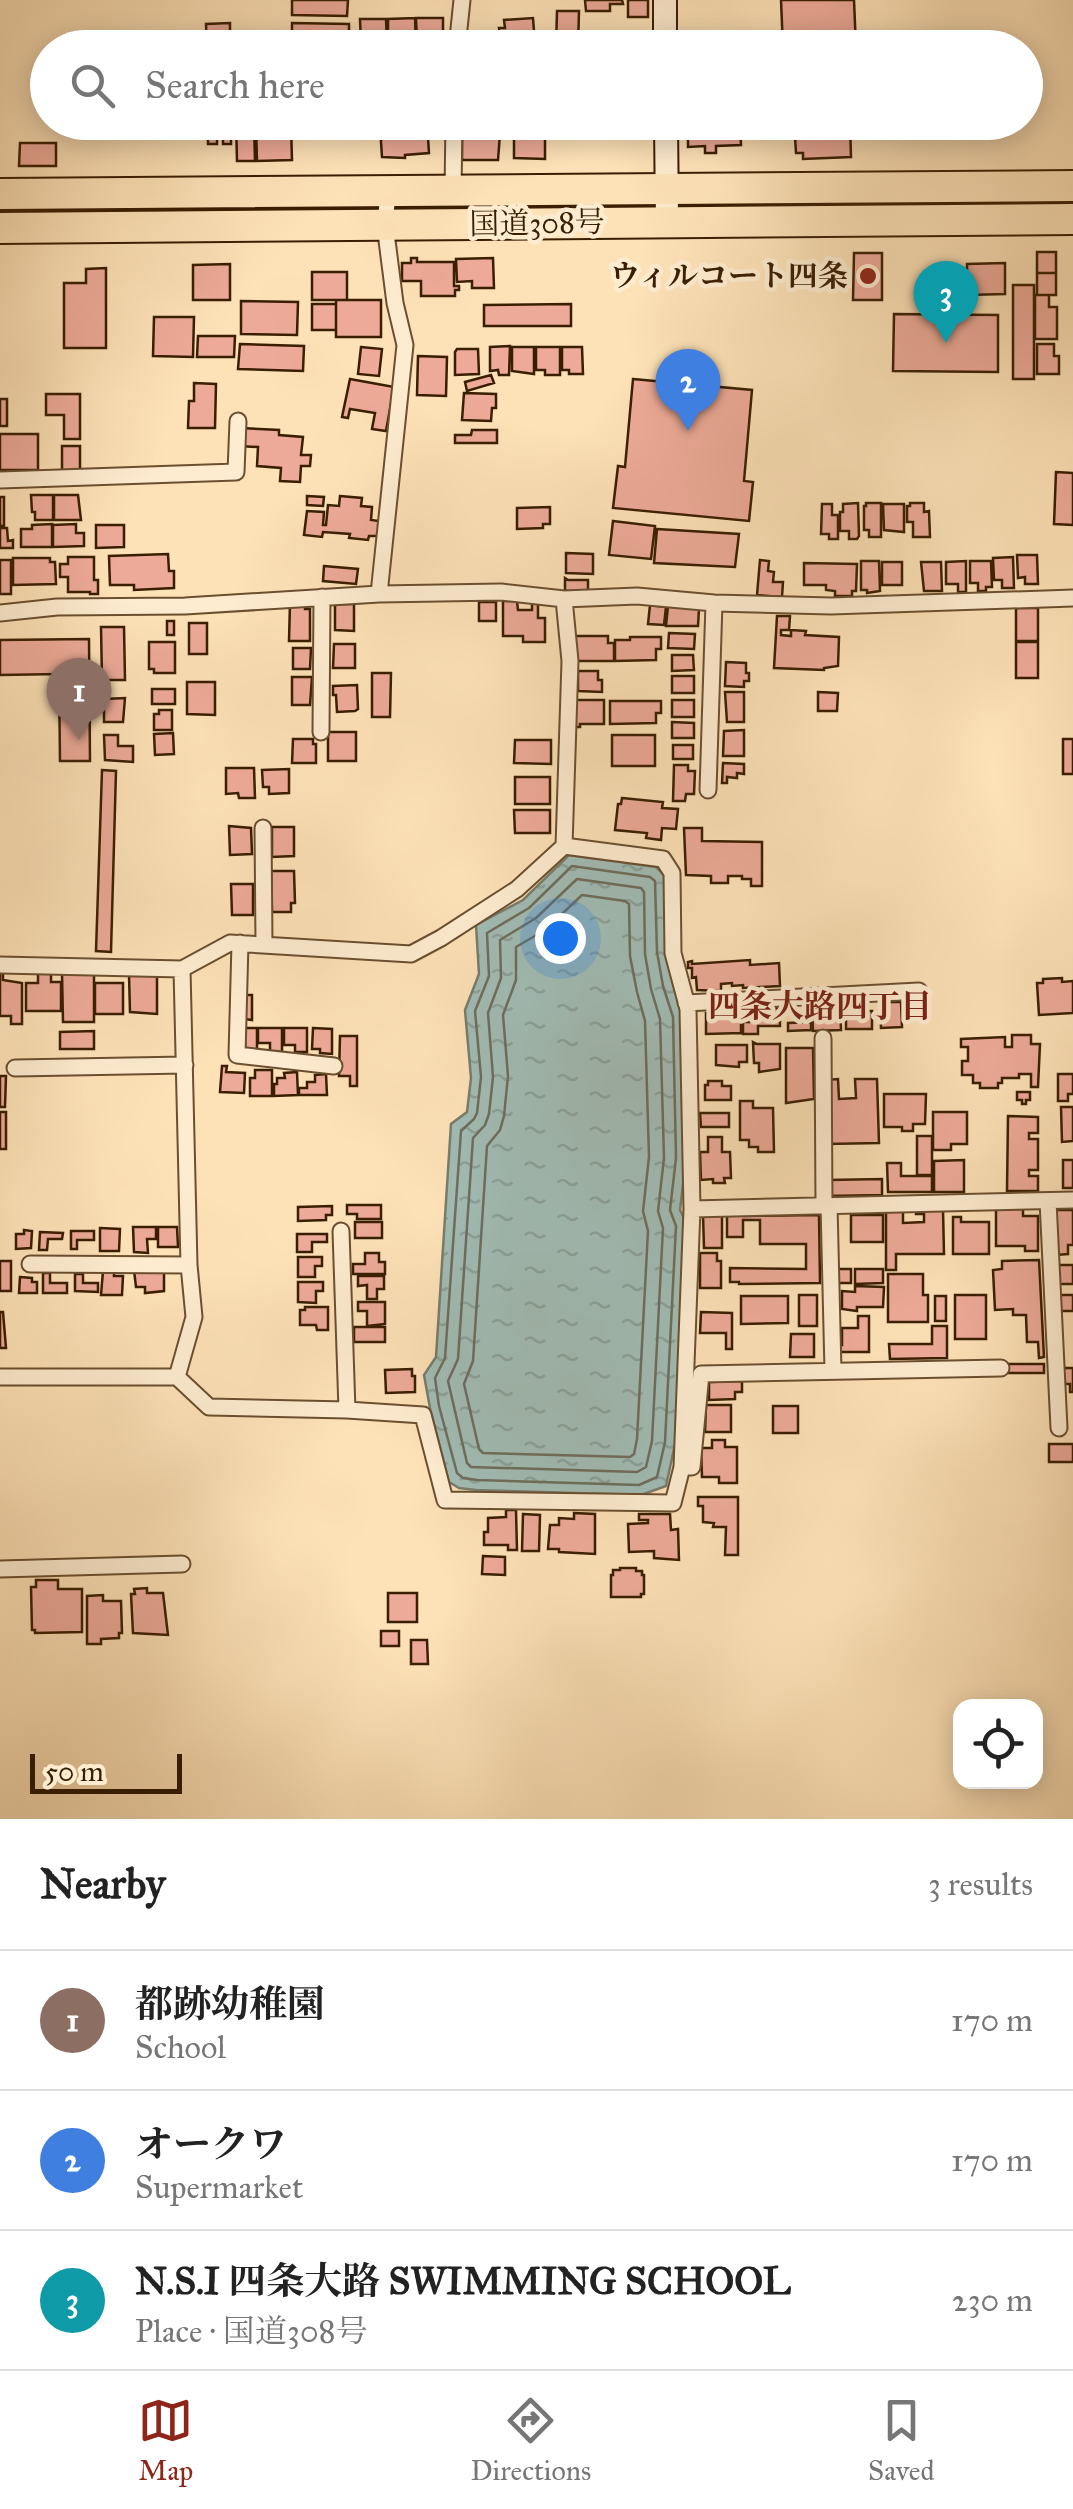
<!DOCTYPE html>
<html lang="en">
<head>
<meta charset="utf-8">
<style>
	:root { --surface:#fff; --page:#f6f6f6; --text:#222; --muted:#767676; --line:#e0e0e0; --accent:#8f2418 }
	body { margin:0; font-family:"IM FELL Great Primer","Noto Serif JP",serif; background:var(--page); color:var(--text) }
	.controls { position:absolute; right:30px; bottom:30px; display:grid; overflow:hidden; border-radius:20px; box-shadow:0 5px 25px #0003 }
	.controls button { width:90px; height:90px; display:grid; place-items:center; padding:0; border:0; border-bottom:2px solid var(--line); background:var(--surface); color:var(--text); font:50px sans-serif }
	.scale { position:absolute; left:30px; bottom:25px; width:152px; box-sizing:border-box; padding-left:10px; border:5px solid #3a1e02; border-top:0; font-size:28px; line-height:35px; white-space:nowrap; color:#3a1e02; -webkit-text-stroke:8px #feecd0; paint-order:stroke }
	.you { position:absolute; left:560px; top:938px; width:35px; height:35px; margin:-25px; border:8px solid #fff; border-radius:50%; background:#1a73e8; box-shadow:0 0 0 15px #1a73e833 }
	.badge { display:grid; place-items:center; width:65px; height:65px; border-radius:50%; background:var(--accent); color:#fff; font-size:32px; font-weight:700 }
	.pin { position:absolute; translate:-50% -82px; filter:drop-shadow(0 2px 5px #0008) }
	.pin::after { content:''; position:absolute; top:52px; width:35px; height:30px; background:inherit; clip-path:polygon(0 0,100% 0,50% 100%) }
	.list { margin:0; padding:0; list-style:none }
	h2 { display:flex; justify-content:space-between; align-items:center; height:130px; margin:0; padding:0 40px; font-size:42px }
	h2 small { font-size:32px; font-weight:400; color:var(--muted) }
	.list li { display:grid; grid-template-columns:65px 1fr auto; gap:30px; align-items:center; box-sizing:border-box; height:140px; padding:0 40px; border-top:2px solid var(--line) }
	.list b { display:block; font-size:38px; white-space:nowrap }
	.list p { margin:0; font-size:32px; white-space:nowrap; color:var(--muted) }
	.list em { font-size:32px; font-style:normal; color:var(--muted) }
	.icon { flex:none; width:55px; height:55px; fill:none; stroke:currentColor; stroke-width:2; stroke-linecap:round; stroke-linejoin:round }
	.map { position:relative; flex:none; width:1073px; height:1819px; overflow:hidden }
	.search { position:absolute; background:var(--surface); box-shadow:0 5px 25px #0003; left:30px; right:30px; top:30px; height:110px; display:flex; align-items:center; gap:25px; box-sizing:border-box; padding:0 35px; border-radius:55px; color:var(--muted); font-size:38px }
	.sheet { height:550px; background:var(--surface) }
	nav { display:flex; justify-content:space-around; align-items:center; box-sizing:border-box; height:140px; border-top:2px solid var(--line); background:var(--surface); font-size:28px; color:var(--muted) }
	nav a { display:grid; justify-items:center; gap:5px }
	nav .on { color:var(--accent) }
	.map>svg:first-child { display:block }
</style>
</head>
<body>
<div class="map">
<svg width="1073" height="1819" viewBox="0 0 1073 1819">
	<defs>
		<pattern id="water-ripples" width="26" height="14" patternUnits="userSpaceOnUse" patternTransform="scale(2.5)"><rect width="26" height="14" fill="#a1bcb5"/><path d="M2 4q2-2 4 0t4 0M15 11q2-2 4 0t4 0" fill="none" stroke="#8ba19a"/></pattern>
	</defs>
	<rect width="100%" height="100%" fill="#fde1b7"/>
	<filter id="stains"><feTurbulence type="fractalNoise" baseFrequency=".002" numOctaves="4"/><feColorMatrix values="0 0 0 0 .2 0 0 0 0 .09 0 0 0 0 .02 0 0 0 .5 -.17"/></filter>
	<radialGradient id="worn" r=".72"><stop offset=".6" stop-color="#630" stop-opacity="0"/><stop offset="1" stop-color="#630" stop-opacity=".3"/></radialGradient>
	<path fill="url(#water-ripples)" stroke="#787d6d" stroke-width="2.5" d="M569,855l87,12 9,9 2,75 6,32 10,31 3,145 -6,51 6,12 -11,222 -9,42 -25,9 -165,-5 -17,-2 -10,-6 -19,-74 -6,-33 12,-18 15,-233 16,-12 4,-34 -6,-68 14,-36 -3,-49 47,-25z"/>
	<g fill="none" stroke-linecap="round" stroke-linejoin="round">
		<path stroke="#6e6d5c" stroke-width="2.5" d="M572,866l78,11 5,4 2,71 6,34 10,31 3,141 -6,52 6,16 -11,216 -8,35 -18,8 -162,-5 -14,-2 -6,-5 -18,-67 -4,-28 10,-20 16,-227 13,-12 3,-6 4,-36 -6,-66 14,-35 -2,-43 42,-25z
			M577,879l64,9 3,4 1,62 6,35 9,30 4,139 -6,53 5,17 -11,213 -6,26 -9,5 -166,-5 -4,-4 -19,-82 10,-22 15,-221 12,-13 4,-11 4,-37 -5,-64 13,-35 -1,-38 36,-22z
			M582,895l43,6 4,3 1,52 7,36 8,29 4,136 -6,54 5,20 -11,208 -3,15 -4,3 -147,-4 -4,-4 -15,-65 9,-23 14,-215 13,-16 4,-14 4,-40 -5,-61 13,-35v-33l29,-17z"/>
	</g>
	<path fill="#edaa98" stroke="#3a1e02" stroke-width="2.5" d="M292,0h56l-1,16 -55,-1z
		M585,0h37l1,4h-13v7h-24z
		M628,0h20v17h-20z
		M781,0h73l2,48h-73z
		M557,11h22l-1,37h-22z
		M415,18l1,26h-28v-25z
		M416,18h27v25l-26,1z
		M533,18l1,13 -34,3 -1,-6h6l-1,-8z
		M360,19h26l1,25 -26,1z
		M230,23v25h-23l-1,-24z
		M292,23l57,1v24h-57z
		M633,32v13l-14,1 -1,-5h-10v6h-20v-14z
		M465,37h23v11h-23z
		M204,122h27v22h-8v-6h-6v6h-9v-10h-4z
		M236,122h18l1,39h-18z
		M514,122h31v37l-31,-1z
		M688,122h52l1,23 -25,1v7h-11v-7l-17,1z
		M802,122h48l1,35 -48,2v-6h-7l-1,-17h7z
		M427,123l2,30 -24,2v3l-23,-1 -2,-31z
		M291,126l1,34 -35,1 -1,-34z
		M462,134h38l-2,26h-36z
		M20,143h36v23h-37z
		M1037,252h19v21h-19z
		M854,253h28v47h-29z
		M411,258h6v4h37v24h5v4h-4v6h-34v-15h-19v-18h9z
		M493,258l1,30h-22v-7l-15,1 -1,-23z
		M1005,263v31l-38,1v-31z
		M230,264v36h-37v-35z
		M106,268v80h-42v-65h22v-14z
		M312,272h35v28h-35z
		M1037,273h19v22h-19z
		M1013,285h21v94h-21z
		M1035,295h14v12h8v32h-22z
		M336,300h45v37h-45z
		M241,301l57,1 -1,33 -56,-1z
		M312,304h24v26h-24z
		M571,304v22h-87v-21z
		M894,314l104,1v57l-105,-1z
		M154,317h40l-1,40 -40,-1z
		M198,336h37l-1,21h-37z
		M240,344l64,2 -1,25 -65,-2z
		M1037,344h17v12h5v18h-22z
		M510,346l-1,29h-10l-1,-5 -8,1v-24z
		M361,347l21,2 -3,27 -21,-2z
		M512,347h22v27l-22,-3z
		M536,347h24v28h-15v-5h-9z
		M562,347h20l1,27h-14v-4h-7z
		M457,349h21l1,25 -24,1v-23z
		M418,356l29,1 -1,39 -29,-1z
		M491,375l3,8 -27,8 -2,-9z
		M350,379l44,8 -8,44 -14,-2 3,-16 -25,-4 -2,9 -6,-1z
		M633,379l119,11 -8,91 9,1 -4,39 -136,-13 5,-42 7,1z
		M194,383l22,1 -1,44h-27l1,-27h5z
		M464,393l32,1v14h-4l-1,13 -29,-1z
		M46,394h34v45h-16v-24h-18z
		M0,399h7v27h-7z
		M240,428l39,2v5l24,2 -2,18h10l-1,11h-9l-1,16 -20,-1 1,-13 -24,-2 1,-19 -19,-1z
		M472,430h25v13h-42v-8h16z
		M0,434h38v36h-38z
		M62,446h18v25h-18z
		M1056,472l17,1v52l-19,-1z
		M31,495h22v25h-18v-8h-3z
		M54,495h24l3,25h-27z
		M307,496l17,1 -1,9 -16,-1z
		M340,496l22,2 -1,8 11,1 -1,13 8,1 -1,15h-9l-1,4 -19,-2 1,-4 -27,-2 -1,5 -18,-2 3,-24 17,1 -1,13h3l2,-20 11,1z
		M0,497h4v29h-4z
		M858,503l1,33 -2,3h-8v-8h-9v-19h3v-8z
		M866,503h15v34h-12v-7h-5v-24h2z
		M910,503h14v9l5,-1 1,26h-17v-15h-6v-16h3z
		M822,504h10v11h6v24h-9v-5h-8z
		M883,504h21v28l-20,-2z
		M550,507v17h-7v4l-26,1v-21z
		M613,521l42,5 -4,33 -42,-4z
		M52,524v23h-31v-18h11v-4z
		M76,524v9h8v13l-31,1v-22z
		M96,525h28v22l-28,1z
		M0,528h7l1,13 5,-1v8h-13z
		M657,529l82,5 -4,33 -81,-4z
		M566,553l27,1v20l-27,-1z
		M168,554l1,17h5v17l-40,2v-5h-24l-1,-29z
		M1017,555h20l1,29h-13v-7l-7,1z
		M68,557h26v23h4v14h-8v-2h-22v-15h-8v-13h8z
		M1013,557l1,31h-12v-8h-8l-1,-22z
		M13,558h37v4h5l1,22 -43,1z
		M0,560h11v34h-11z
		M760,560l9,1 -1,10 6,1 -1,10h10l-1,15 -25,-2z
		M861,561h18l1,30 -13,2v-3h-6z
		M966,561v31h-8v-8h-12v-22z
		M970,561h21l1,26h-6v4h-8v-8h-8z
		M882,562h20v23h-20z
		M921,562h20l1,29h-18z
		M804,563l53,1 -1,27h-4v5h-17v-5l-9,-1v-5h-22z
		M324,566l34,3 -2,15 -33,-3z
		M565,578l3,2h20v11h-23z
		M503,601h14l1,9h14v-7h6v15h7v24h-22v-6h-20z
		M479,602h17v19h-17z
		M290,603h15v6h5v32h-21z
		M335,604h19v27l-19,-1z
		M650,605l16,2 -2,18 -16,-1z
		M668,606l31,3 -1,17h-32z
		M1016,608h22v33h-22z
		M777,616h13l-1,14h-8v5l10,1v-6l15,1 -1,4 34,2 -1,29 -14,2v2l-50,-2z
		M167,621h7v14h-7z
		M189,623h18v31h-18z
		M101,627h23l1,53h-23z
		M669,633l26,1 -1,15 -26,-1z
		M574,636h34v7h6v18h-37z
		M630,637h31v12h-5v11l-41,1v-21h15z
		M89,639l1,122h-30l-1,-87 -59,1v-35z
		M149,642h26v31h-21v-4h-5z
		M1016,642h22v36h-22z
		M334,644h21v24h-22z
		M293,648h18l-1,21h-17z
		M672,655h21l1,15 -22,1z
		M726,662l20,1v10h3v8h-5v6l-19,-1z
		M578,671h20v9h4v12l-24,-1z
		M372,673h19l-1,44h-18z
		M672,676h22v17h-22z
		M292,677h20l-2,28h-18z
		M187,682h28v33l-28,-1z
		M357,685l1,24 -3,2 -18,1 -1,-17h-3v-9z
		M152,689h23v15h-23z
		M725,692h19v30h-17z
		M818,692l20,1 -1,18h-19z
		M125,698l-2,24h-19v-23z
		M575,700h29v24h-24v3h-5z
		M672,700h22v17h-22z
		M610,701h51v12h-5v10l-46,1z
		M159,710h13v20h-18v-16h5z
		M672,722l22,1v15h-22z
		M744,730v26h-21l1,-25z
		M328,732h28v29h-28z
		M173,733l1,21 -19,1 -1,-21z
		M104,735h14v11h15v16l-28,-2z
		M612,735h43v31h-43z
		M293,739h20v5h3v19h-24z
		M1063,739h10v35h-10z
		M515,740h36v24l-37,-1z
		M673,745h20v14h-20z
		M723,763l21,1v10l-7,-1v5l-10,-1v6h-5z
		M674,765h14v6h7l-1,23h-8l-1,7h-12z
		M226,768h28l1,30h-16l-1,-5 -12,1z
		M289,769v24l-20,1v-7h-6l-1,-17z
		M102,770l14,1 -5,181 -15,-1z
		M515,777h35v27h-35z
		M622,798l41,4 -1,6 16,1 -2,20 -14,-1 -1,12 -15,-2 1,-5 -32,-3 3,-26h3z
		M514,810h36v23h-35z
		M229,826l22,2 1,26 -22,1z
		M272,827h22v29l-22,1z
		M684,828h18v13l60,1v44h-11v-7h-9v-3h-14v7h-17v-7l-25,-1z
		M271,871h23l1,32h-4v9h-19z
		M231,884h22v31h-21z
		M750,960v5l29,-2 1,23 -37,2v-3l-11,1v-3l-11,1v7l-24,-1 -1,-13 -4,1v-10h-4v-6l4,-1v3z
		M0,970h3v10l19,3v41h-11v-8h-11z
		M38,972h13v10h10v29h-35v-28h12z
		M62,972h32v50h-31z
		M157,974v40l-27,-2 -1,-37z
		M1062,978v4l11,-1v32l-34,2 -2,-32h6v-4z
		M95,983h28v31h-28z
		M245,995h7v25l-8,-1z
		M880,1002h21l1,25 -21,1z
		M812,1005h28l1,25 -28,1z
		M846,1006h14v5h12v18h-26z
		M780,1008v18h-22v8h-15v-12h12l-1,-13z
		M706,1013h35v20l-35,1z
		M811,1022v8l-23,1v-8z
		M242,1028h15v23h-12v-7h-3z
		M258,1028h24v24h-12v-9h-12z
		M284,1028h23v24h-12v-7h-11z
		M313,1028l19,1v25l-12,-1v-4h-8z
		M94,1031v18h-34v-17z
		M1012,1035h19v9h9l-2,43h-7v-13h-12v4h-17v5h-4v5h-18v-5h-7v-8h-11v-14h6v-14h-7v-8l44,-2v10h7z
		M340,1036h17v50h-7v-10h-11z
		M753,1042l4,2h23v25l-21,3v-9h-5z
		M716,1045h31v17h-8v5l-23,-2z
		M786,1048h27l1,51 -28,4z
		M222,1066h5l-1,6 19,1 -1,20 -24,-1z
		M255,1070h17v26h-22v-18h5z
		M297,1072l1,23 -24,1v-12h3v-6h8l-1,-5z
		M326,1074l1,21h-28v-7h8v-6h8v-7z
		M1058,1074h15v20h-5v7h-10z
		M0,1076h6l-1,31h-5z
		M838,1079l1,20 17,-1 -1,-19h22l2,64 -53,1 -1,-64z
		M708,1081h14v5h9v14h-26v-15h3z
		M1017,1092h13v8h-4v4h-4v-4h-5z
		M884,1094h42l-1,30h-12v7h-11v-4h-18z
		M740,1101h13v7h20l1,44h-16v-5h-9v-7h-9z
		M1061,1107h12v34l-11,1z
		M0,1112h6v37h-6z
		M933,1112h34v32h-16v6h-18z
		M700,1113h29v14h-28z
		M1008,1116l30,1v16h-9v6h9v31h-9v6h9v15h-31z
		M917,1136h15v39h-15z
		M708,1137h14v15h8l1,26h-7l1,5h-12v-4l-12,1 -1,-28h8z
		M964,1160v32h-30v-31z
		M1063,1160h10v28h-10z
		M887,1163h14v13h31v16h-44z
		M882,1179v16l-54,1v-16z
		M347,1205h34v14h-24v-5h-10z
		M332,1206v9h-6v5l-28,1v-14z
		M916,1209h27l1,45h-48v16h-10v-60h17v13l21,-1v-8h-8z
		M996,1209h27v7h15v35h-13v-5h-29z
		M1056,1210h17v35h-5v9l-12,1z
		M727,1213h17v3l75,-1 1,68 -81,1v-2h-9v-14l76,1v-25h-46v-24h-17v17h-16z
		M703,1215h19v33h-18z
		M851,1215h32v27h-32z
		M953,1217h8v5h28v32h-36z
		M355,1222h27v16h-27z
		M133,1227h23v12h-9l1,14 -14,-1z
		M158,1227h19l1,20h-20z
		M100,1228l20,1 -1,22h-19z
		M24,1230l8,1 -1,17 -15,1v-15h8z
		M71,1231h23v9h-17v9h-6z
		M40,1232l23,1 -1,6h-14l-1,11h-8z
		M297,1234h30v8h-15v10h-15z
		M365,1253h14v9h6v12h-32v-10h12z
		M700,1253h17v8h4v27h-21z
		M298,1257h24v9h-7v11h-17z
		M1039,1260l5,97 -5,1 -1,-16h-11l-1,-27h-13v-6l-18,1 -2,-40 9,-1v-8z
		M0,1261h11v30h-11z
		M1058,1265h15v19h-15z
		M837,1269h14v14h-14z
		M855,1269h28v14l-28,1z
		M134,1270h30v21l-19,2v-6h-9z
		M103,1271h11v5h9l-1,19h-21z
		M43,1273h7v10h17v10h-24z
		M75,1274h8v9h15v9l-23,-1z
		M888,1274h35v21h5v27h-40z
		M358,1276h26v13h-7v10h-10v-14l-9,1z
		M20,1277l12,1v4h5v11h-18z
		M298,1282h25v9h-7v12l-18,-1z
		M855,1286l29,1 -1,20h-26v4l-15,-2v-18l13,1z
		M799,1295h18v31h-18z
		M955,1295h31v44h-31z
		M1059,1295h14v16h-14z
		M741,1296h47v27l-47,1z
		M935,1296h11v25h-11z
		M358,1302h27v22l-18,2v-15h-9z
		M305,1307h23v23h-11l-1,-5h-16v-15h5z
		M0,1312h3l3,36h-6z
		M701,1312l31,1v36h-6v-16h-26z
		M858,1316h11v36h-29v7l-1,-14h3v-17h16z
		M932,1326h15v32l-57,1 -1,-15h43z
		M354,1327h31v15h-31z
		M791,1334h23v23h-24z
		M1004,1364h40v9h-40z
		M1063,1368h10v24h-3v-8h-7z
		M412,1369v7h3v16l-29,1 -1,-23z
		M742,1381v11h-7v7l-26,1v-18z
		M706,1405h25v27h-26z
		M773,1406h25v27h-25z
		M712,1440h13v7h12v36h-18v-6h-17l-1,-29h11z
		M1049,1444h24v18h-24z
		M698,1497h40v58h-13l1,-28h-13l1,-4 -11,-1v-16h-5z
		M506,1510h10l1,40h-9v-5h-24v-13h4v-14l18,-1z
		M574,1513l21,1v40l-36,-2v-3h-11l2,-24h9v-7l15,1z
		M523,1514l17,1 -1,36h-17z
		M639,1514h31l1,16 7,-1 1,31 -25,-2v-7l-25,1 -1,-28 20,-1v-3h-9z
		M483,1556l22,1v18l-23,-1z
		M620,1568h16v3h6v4h2v19h-3v3h-30v-22h2v-5h7z
		M36,1580h22v9h24v43l-47,1v-3h-3l-1,-43h5z
		M147,1588v5h16l5,42 -35,-2 -2,-39h4l-1,-5z
		M388,1593h29v29h-29z
		M103,1595v6h18l1,32h-3v5l-18,1v5h-14v-48z
		M381,1631h18v15h-18z
		M411,1640h16l1,24h-17z"/>
	<g fill="none" stroke-linecap="round" stroke-linejoin="round">
		<defs>
			<path id="street" d="M457,48l5,-48
				M453,191l1,-69
				M0,480l236,-8 2,-51
				M379,594l26,-249 -10,-42 -10,-78 3,-33
				M564,599l6,62 -6,185
				M0,613l57,-6 128,-1 194,-12 122,-2 63,7 73,-3 77,7 117,3 242,-8
				M321,732l1,-135
				M708,790l6,-187
				M263,828l1,117
				M240,943l-3,112 97,11
				M0,965l182,4 48,-26 181,11 30,-16 76,-49 47,-43 99,13 9,14 1,80 15,56 4,200 -10,258 -9,36 -228,-3 -22,-85 -76,-5 -138,-3 -32,-30h-177
				M686,1003l233,-12
				M823,1038l1,167
				M15,1068l170,-3
				M1048,1201l11,227
				M829,1205l4,166
				M692,1209l381,-9
				M341,1231l6,179
				M30,1264l159,1
				M177,1377l17,-60 -5,-52 -7,-296
				M682,1467h10l9,-93 300,-6
				M0,1569l182,-5"/>
			<path id="secondary" d="M665,0v48
				M666,122l1,99"/>
			<path id="highway" d="M0,194l1073,-8
				M0,228l1073,-9"/>
		</defs>
		<use href="#street" stroke="#6b4f2f" stroke-width="19"/>
		<use href="#secondary" stroke="#3a1e02" stroke-width="26"/>
		<use href="#highway" stroke="#3a1e02" stroke-width="34"/>
		<use href="#street" stroke="#feecd0" stroke-width="15"/>
		<use href="#secondary" stroke="#feecd0" stroke-width="22"/>
		<use href="#highway" stroke="#fde1b7" stroke-width="30"/>
	</g>
	<circle fill="#8f2418" stroke="#feecd0" stroke-width="4" cx="868" cy="276" r="10"/>
	<g text-anchor="middle" stroke-width="9" stroke-linejoin="round" paint-order="stroke">
		<g font-size="30" fill="#3a1e02" stroke="#feecd0">
			<text transform="translate(537 223) rotate(-1)" y="10">国道308号</text>
		</g>
		<g font-size="30" font-weight="bold" fill="#3a1e02" stroke="#feecd0" text-anchor="end">
			<text x="848" y="286">ウィルコート四条</text>
		</g>
		<g font-size="32" font-weight="bold" fill="#7a1f14" stroke="#feecd0">
			<text x="820" y="1017">四条大路四丁目</text>
		</g>
	</g>
	<rect width="100%" height="100%" filter="url(#stains)"/>
	<rect width="100%" height="100%" fill="url(#worn)"/>
</svg>
<div class="controls">
<button><svg class="icon" aria-label="locate" viewBox="0 0 24 24"><circle cx="12" cy="12" r="6"/><path d="M12 2v4M12 18v4M2 12h4M18 12h4"/></svg></button>
</div>
<div class="scale">50 m</div>
<div class="you"></div>
<div class="pin badge" style="left:79px;top:740px;background:#8d6e63">1</div>
<div class="pin badge" style="left:688px;top:431px;background:#3f7fe0">2</div>
<div class="pin badge" style="left:946px;top:343px;background:#0f9aa8">3</div>
<div class="search"><svg class="icon" aria-label="search" viewBox="0 0 24 24"><circle cx="10" cy="10" r="6"/><path d="M15 15l6 6"/></svg>Search here</div>
</div>
<section class="sheet">
<h2>Nearby<small>3 results</small></h2>
<ul class="list">
<li><span class="badge" style="background:#8d6e63">1</span><div><b>都跡幼稚園</b><p>School</p></div><em>170 m</em></li>
<li><span class="badge" style="background:#3f7fe0">2</span><div><b>オークワ</b><p>Supermarket</p></div><em>170 m</em></li>
<li><span class="badge" style="background:#0f9aa8">3</span><div><b>N.S.I 四条大路 SWIMMING SCHOOL</b><p>Place · 国道308号</p></div><em>230 m</em></li>
</ul>
</section>
<nav>
<a class="on"><svg class="icon" aria-label="map" viewBox="0 0 24 24"><path d="M3 6l6-2 6 2 6-2v14l-6 2-6-2-6 2zM9 4v14M15 6v14"/></svg>Map</a>
<a><svg class="icon" aria-label="directions" viewBox="0 0 24 24"><path d="M12 3l9 9-9 9-9-9zM9 14v-3h6M13 9l2 2-2 2"/></svg>Directions</a>
<a><svg class="icon" aria-label="saved" viewBox="0 0 24 24"><path d="M7 4h10v16l-5-4-5 4z"/></svg>Saved</a>
</nav>
</body>
</html>
